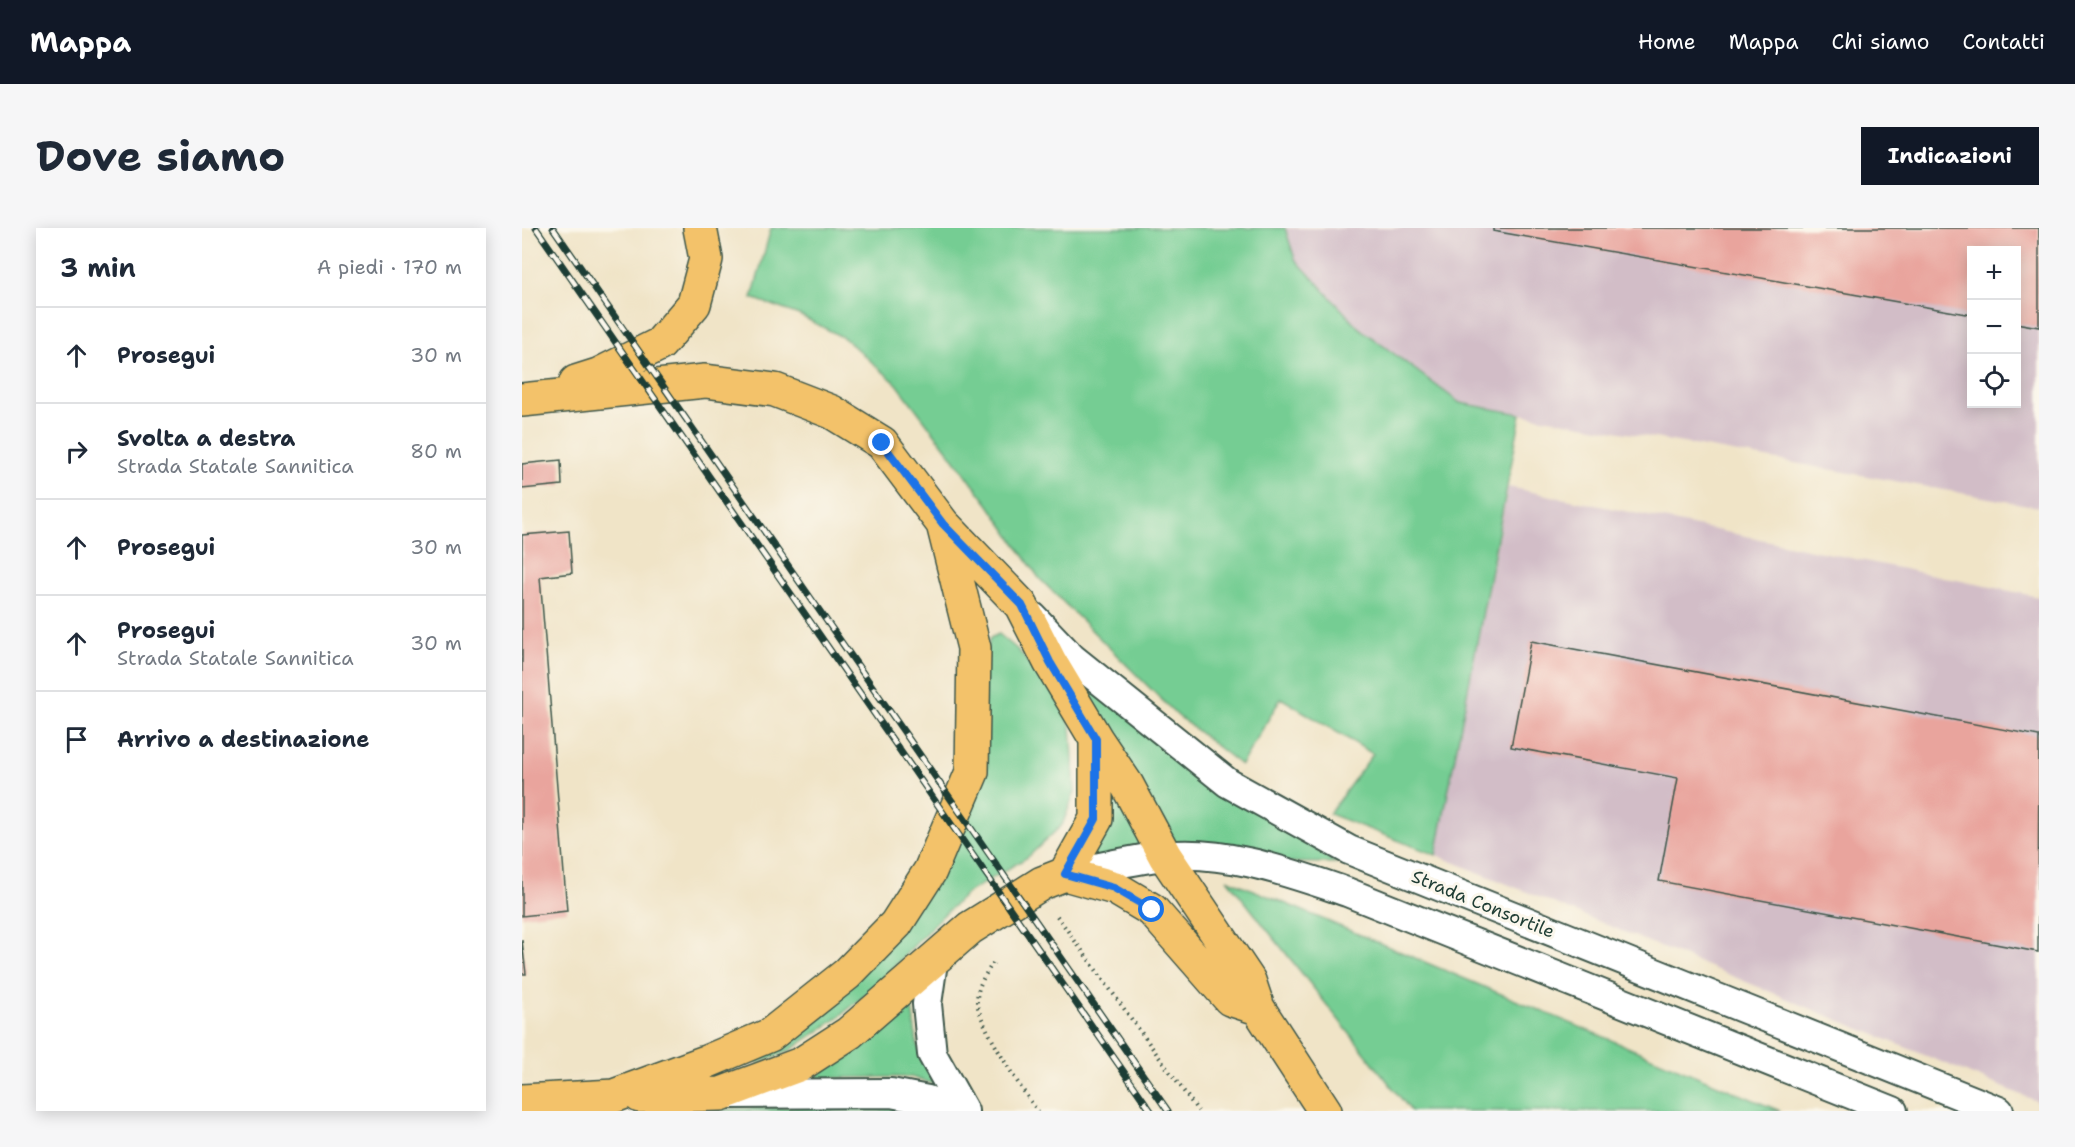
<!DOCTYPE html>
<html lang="it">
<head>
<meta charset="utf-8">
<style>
	:root { --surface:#fff; --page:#f6f6f7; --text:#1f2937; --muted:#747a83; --line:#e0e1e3; --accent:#111827 }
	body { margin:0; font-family:"Shantell Sans",sans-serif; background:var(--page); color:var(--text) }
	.controls { position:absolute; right:18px; top:18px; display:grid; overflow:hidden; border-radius:0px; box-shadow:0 3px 15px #0003 }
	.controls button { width:54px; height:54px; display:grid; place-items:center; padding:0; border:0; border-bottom:2px solid var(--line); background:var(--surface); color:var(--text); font:30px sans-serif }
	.stop { position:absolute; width:18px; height:18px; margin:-14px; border:4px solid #1a73e8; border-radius:50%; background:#fff }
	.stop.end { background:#1a73e8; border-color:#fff; box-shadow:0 2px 6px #0008 }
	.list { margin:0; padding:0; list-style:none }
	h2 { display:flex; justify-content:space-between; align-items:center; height:78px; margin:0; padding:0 24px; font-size:26px }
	h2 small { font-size:20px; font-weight:400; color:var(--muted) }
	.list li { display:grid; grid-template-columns:39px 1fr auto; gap:18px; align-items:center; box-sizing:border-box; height:96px; padding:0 24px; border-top:2px solid var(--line) }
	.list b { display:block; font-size:22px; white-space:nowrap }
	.list p { margin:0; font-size:20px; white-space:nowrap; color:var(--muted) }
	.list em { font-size:20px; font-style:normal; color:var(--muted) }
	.icon { flex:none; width:33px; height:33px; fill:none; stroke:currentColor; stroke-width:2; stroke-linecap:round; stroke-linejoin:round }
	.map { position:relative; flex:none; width:1517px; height:883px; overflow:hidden; border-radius:0px }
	header { display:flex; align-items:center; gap:36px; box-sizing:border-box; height:84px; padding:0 30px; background:var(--accent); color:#fff }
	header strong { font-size:28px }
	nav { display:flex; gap:33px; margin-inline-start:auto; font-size:21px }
	.intro { display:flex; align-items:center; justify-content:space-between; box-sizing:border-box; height:144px; padding:0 36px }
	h1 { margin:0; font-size:42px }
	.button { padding:15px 27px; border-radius:0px; background:var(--accent); color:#fff; font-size:21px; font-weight:700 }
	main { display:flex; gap:36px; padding:0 36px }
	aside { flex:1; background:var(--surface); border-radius:0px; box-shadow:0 3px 15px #0003 }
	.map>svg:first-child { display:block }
</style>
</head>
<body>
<header>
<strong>Mappa</strong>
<nav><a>Home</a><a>Mappa</a><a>Chi siamo</a><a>Contatti</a></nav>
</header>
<div class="intro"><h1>Dove siamo</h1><a class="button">Indicazioni</a></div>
<main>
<aside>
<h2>3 min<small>A piedi · 170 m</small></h2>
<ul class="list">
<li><svg class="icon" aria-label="ahead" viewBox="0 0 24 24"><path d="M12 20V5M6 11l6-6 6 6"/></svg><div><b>Prosegui</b></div><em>30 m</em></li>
<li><svg class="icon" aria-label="right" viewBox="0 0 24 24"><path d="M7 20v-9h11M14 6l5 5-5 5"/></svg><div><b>Svolta a destra</b><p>Strada Statale Sannitica</p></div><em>80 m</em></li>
<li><svg class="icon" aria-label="ahead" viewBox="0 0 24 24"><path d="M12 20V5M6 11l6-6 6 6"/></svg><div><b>Prosegui</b></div><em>30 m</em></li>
<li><svg class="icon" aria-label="ahead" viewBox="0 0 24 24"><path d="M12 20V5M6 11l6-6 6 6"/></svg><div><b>Prosegui</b><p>Strada Statale Sannitica</p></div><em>30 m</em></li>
<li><svg class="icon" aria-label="arrive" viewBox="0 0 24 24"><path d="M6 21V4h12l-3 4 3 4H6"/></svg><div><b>Arrivo a destinazione</b></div></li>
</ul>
</aside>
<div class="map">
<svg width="1517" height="883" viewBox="0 0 1517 883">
	<rect width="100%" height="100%" fill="#fbf7ec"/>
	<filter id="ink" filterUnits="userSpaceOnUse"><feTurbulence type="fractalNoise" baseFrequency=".0167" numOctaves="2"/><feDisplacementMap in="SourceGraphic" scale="12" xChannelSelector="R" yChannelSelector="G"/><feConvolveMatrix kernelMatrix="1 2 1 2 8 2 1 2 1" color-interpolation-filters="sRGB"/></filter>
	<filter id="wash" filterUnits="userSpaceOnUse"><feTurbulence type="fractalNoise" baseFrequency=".008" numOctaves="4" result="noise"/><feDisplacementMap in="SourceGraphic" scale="24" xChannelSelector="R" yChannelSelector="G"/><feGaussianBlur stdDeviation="1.35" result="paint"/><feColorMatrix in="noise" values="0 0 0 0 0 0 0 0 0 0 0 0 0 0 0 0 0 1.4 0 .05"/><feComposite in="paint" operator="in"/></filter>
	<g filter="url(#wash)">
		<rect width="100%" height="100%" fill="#f0e4c7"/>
		<path fill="#d2bdc7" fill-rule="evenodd" d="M763,0h754v279l-579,-104 -102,-76 -63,-68zM1450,22h44v154h-44z
			M986,259l531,110v505l-603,-247z"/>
		<path fill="#74cd93" stroke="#4a8564" stroke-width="1.5" d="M249,0h514l10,31 63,68 102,76 61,11 -85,441 -107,-41 44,-60 -92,-56 -40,67 -63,-49 -139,-138 -50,-73 -92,-121 -53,-46 -45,-23 -47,-17z
			M477,406l19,16 36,43 17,33 4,66 -13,33 -34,32 -61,36 -29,27 -64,68 -39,32 -46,31 -31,12 -6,-5 183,-178 55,-242z
			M542,432l239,180 33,23 -254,-2 23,-39z
			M705,651l553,232h-369z
			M389,772l6,44 20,41 -26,-8 -97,1z
			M387,875l17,8h-280z"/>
		<g id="blocks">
			<path fill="#e9a49d" d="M971,0h546v99l-23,-4v-73h-44v65l-479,-84z
				M39,232l1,25 -40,4v-25z
				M47,303l3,42 -32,4 27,334 -45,5v-381z
				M1009,413l508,95 -1,216 -379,-71 19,-103 -167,-31z
				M0,712l4,34h-4z"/>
		</g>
	</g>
	<g filter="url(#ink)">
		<use href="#blocks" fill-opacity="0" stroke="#3e564a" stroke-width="1.5"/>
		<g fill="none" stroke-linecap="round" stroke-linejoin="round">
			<defs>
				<path id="minor" d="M511,389l39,41 156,125 121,67 650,261
					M543,646c32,-6 66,-14 99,-18 61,-7 126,17 183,36l546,219
					M411,734l-6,42 5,50 32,57
					M207,866l162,-1 37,7 19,11"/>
				<path id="major" d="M54,154l22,-7 62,-31 34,-40 12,-45 -6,-31
					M0,172l183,-19 70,9 57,22 50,31 61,81 31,124 -2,124 -42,99 -34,53 -49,50 -77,61 -64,27 -92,34 -92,5
					M574,511l31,46 38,71 84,125 9,27 67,103
					M543,646l50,14 37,22 78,89 28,9
					M118,868l81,-2 80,-30 48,-31 121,-105 72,-45 23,-9 31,-55v-80l-46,-77 -29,-57 -76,-79"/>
			</defs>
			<use href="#minor" stroke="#3e564a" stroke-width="32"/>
			<use href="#major" stroke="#3e564a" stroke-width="36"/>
			<path stroke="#3e564a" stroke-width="4" stroke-dasharray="1.5 4.5" stroke-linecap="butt" d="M535,688l141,195
				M471,735c-8,12 -16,23 -16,38 0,20 46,92 61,110"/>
			<use href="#minor" stroke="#fff" stroke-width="28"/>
			<use href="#major" stroke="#f3c26a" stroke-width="33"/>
			<defs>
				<path id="rail" d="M14,0l615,883
					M31,0l615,883"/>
			</defs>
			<use href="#rail" stroke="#1f3d34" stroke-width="7"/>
			<use href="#rail" stroke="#fbf7ec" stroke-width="4.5" stroke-dasharray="14" stroke-linecap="butt"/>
		</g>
	</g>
	<g fill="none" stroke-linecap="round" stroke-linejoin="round" filter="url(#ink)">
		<path stroke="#1a73e8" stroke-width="8" d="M360,215l61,81 79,81 28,57 46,77v80l-31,55 49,14 38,22"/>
	</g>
	<g text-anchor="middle" stroke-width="6" stroke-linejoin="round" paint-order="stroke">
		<g font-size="18" fill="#1f3d34" stroke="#fbf7ec">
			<text transform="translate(961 676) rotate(22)" y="6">Strada Consortile</text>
		</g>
	</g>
</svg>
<div class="controls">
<button>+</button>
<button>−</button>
<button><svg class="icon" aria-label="locate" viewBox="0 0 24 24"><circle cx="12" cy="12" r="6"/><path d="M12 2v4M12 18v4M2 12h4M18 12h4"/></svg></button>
</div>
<div class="stop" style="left:630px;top:682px"></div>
<div class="stop end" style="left:360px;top:215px"></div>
</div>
</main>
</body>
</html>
